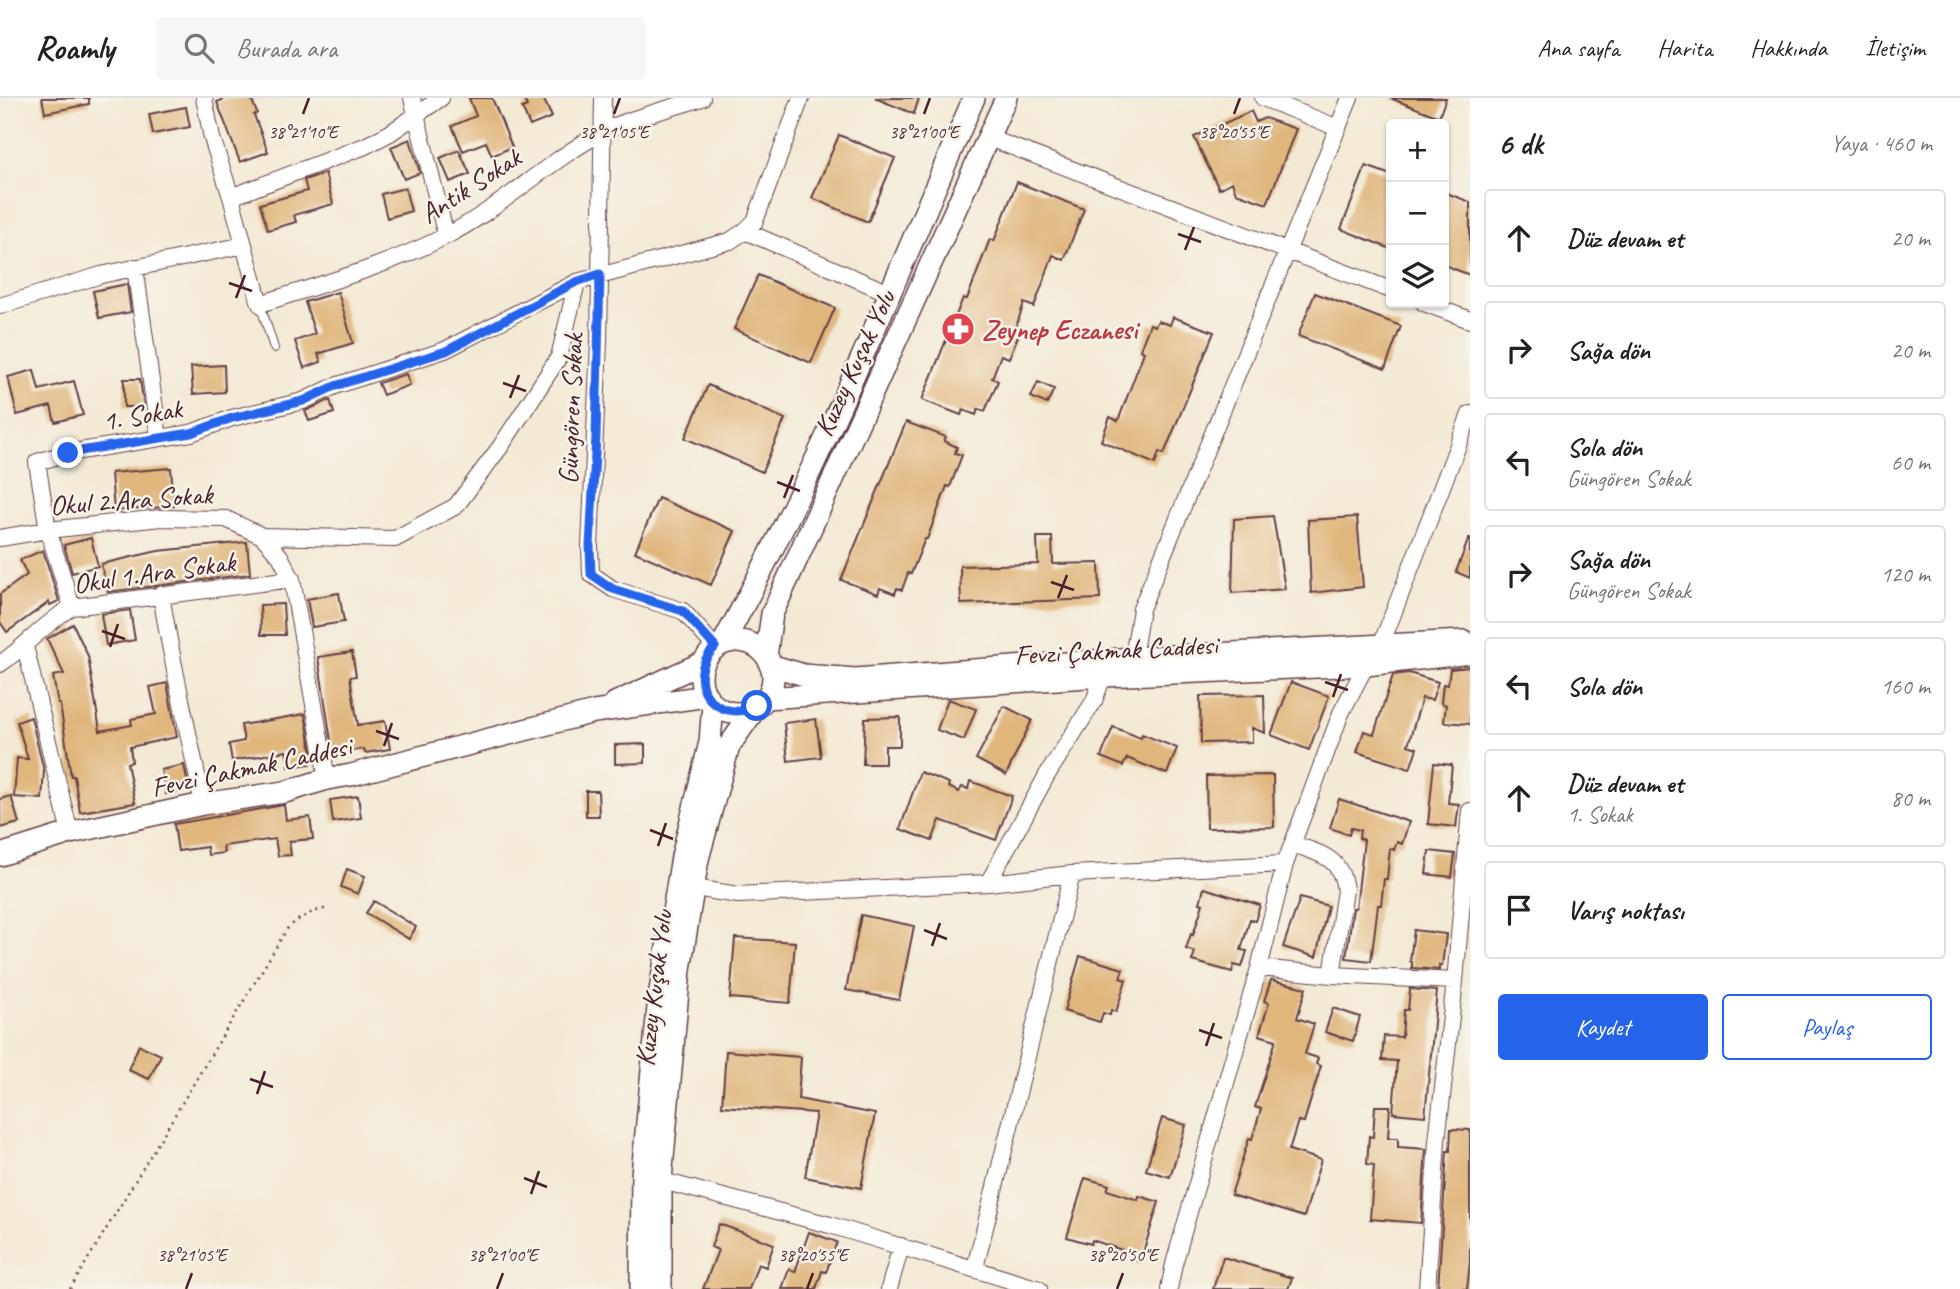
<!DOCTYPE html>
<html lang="tr">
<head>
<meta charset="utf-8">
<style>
	:root { --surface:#fff; --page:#f6f6f6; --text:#222; --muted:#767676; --line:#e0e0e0; --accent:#2563eb }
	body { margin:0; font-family:Caveat,sans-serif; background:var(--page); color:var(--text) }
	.controls { position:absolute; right:21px; top:21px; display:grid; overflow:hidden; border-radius:7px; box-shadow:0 2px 5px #0004 }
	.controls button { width:63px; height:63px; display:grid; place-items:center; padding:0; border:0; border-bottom:2px solid var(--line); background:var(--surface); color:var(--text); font:35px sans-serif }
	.stop { position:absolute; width:21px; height:21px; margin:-16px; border:5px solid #2563eb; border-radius:50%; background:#fff }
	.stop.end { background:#2563eb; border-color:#fff; box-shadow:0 2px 7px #0008 }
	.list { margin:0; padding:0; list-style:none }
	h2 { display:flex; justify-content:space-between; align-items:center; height:91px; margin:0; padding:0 28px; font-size:30px }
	h2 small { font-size:23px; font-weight:400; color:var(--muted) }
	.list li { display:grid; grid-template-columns:46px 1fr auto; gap:21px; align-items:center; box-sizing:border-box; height:98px; margin:0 14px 14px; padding:0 14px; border:2px solid var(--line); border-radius:7px }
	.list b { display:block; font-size:26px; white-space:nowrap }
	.list p { margin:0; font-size:23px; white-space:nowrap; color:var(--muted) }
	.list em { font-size:23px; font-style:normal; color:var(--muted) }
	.actions { display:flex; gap:14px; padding:21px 28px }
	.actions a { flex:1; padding:16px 0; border:2px solid var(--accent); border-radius:7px; text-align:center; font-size:24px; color:var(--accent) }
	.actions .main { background:var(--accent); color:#fff }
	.icon { flex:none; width:38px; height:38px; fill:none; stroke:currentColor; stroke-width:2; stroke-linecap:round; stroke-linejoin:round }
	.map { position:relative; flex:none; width:1470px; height:1191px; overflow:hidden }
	header { display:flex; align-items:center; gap:42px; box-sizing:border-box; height:98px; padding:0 35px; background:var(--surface); border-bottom:2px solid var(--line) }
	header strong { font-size:33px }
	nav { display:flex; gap:38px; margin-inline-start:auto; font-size:24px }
	.search { width:490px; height:63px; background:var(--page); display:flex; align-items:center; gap:18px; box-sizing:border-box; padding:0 24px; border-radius:7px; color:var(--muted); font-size:26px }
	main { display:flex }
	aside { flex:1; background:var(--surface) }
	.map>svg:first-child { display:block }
</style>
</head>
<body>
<header>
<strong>Roamly</strong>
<div class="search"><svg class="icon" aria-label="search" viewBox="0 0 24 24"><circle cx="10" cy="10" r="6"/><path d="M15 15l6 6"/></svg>Burada ara</div>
<nav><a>Ana sayfa</a><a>Harita</a><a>Hakkında</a><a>İletişim</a></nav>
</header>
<main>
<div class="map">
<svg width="1470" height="1191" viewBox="0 0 1470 1191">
	<rect width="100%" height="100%" fill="#f7f3e8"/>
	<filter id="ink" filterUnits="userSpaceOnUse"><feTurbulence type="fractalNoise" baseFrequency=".0143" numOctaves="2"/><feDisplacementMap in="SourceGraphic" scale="14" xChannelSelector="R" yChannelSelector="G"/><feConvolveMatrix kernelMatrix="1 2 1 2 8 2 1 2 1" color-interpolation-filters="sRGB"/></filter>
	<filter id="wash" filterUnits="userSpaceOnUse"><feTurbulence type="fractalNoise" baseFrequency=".00686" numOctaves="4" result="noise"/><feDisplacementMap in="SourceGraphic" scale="28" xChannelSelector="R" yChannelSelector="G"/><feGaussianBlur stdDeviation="1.57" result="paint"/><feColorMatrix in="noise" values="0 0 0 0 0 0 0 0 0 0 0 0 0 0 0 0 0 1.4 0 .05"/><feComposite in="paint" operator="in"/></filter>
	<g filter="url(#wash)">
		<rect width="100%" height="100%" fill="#f3ead5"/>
		<g id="blocks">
			<path fill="#e0b67d" d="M42,0h47v6l-44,9z
				M227,0h24l6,15 -3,2 14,37 -28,10 -23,-60z
				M469,0h23l20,49 -20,9 -6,-14 -23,9 -11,-25 24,-10z
				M523,0h20l9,19 -22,9 -8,-18 5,-2z
				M875,0h44l-5,16z
				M1390,0h56l-7,19z
				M186,9l4,20 -37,7 -4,-20z
				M1251,13l5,11 9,-4 31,11 -29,75 -31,-11 -4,-11 -13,7 -25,-52z
				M839,37l56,23 -27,64 -56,-24z
				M410,41l10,34 -16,6 -13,-32z
				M459,52l11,24 -20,8 -10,-24z
				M1366,68l25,9v74l-50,-20z
				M325,75l8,31 -39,11 2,7 -28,8 -8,-26 47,-13 -3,-11z
				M1017,84l67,27 -20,51 -11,-5 -19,52 -10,-4 -8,24 5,2 -12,29 -8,-3 -9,23 6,3 -13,30 -7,-2 -2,6 -13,-5 -2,5 -39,-15 41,-102 4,1 23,-60 4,2z
				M405,90l6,23 -24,7 -6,-24z
				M1444,94l26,10v73l-26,-10z
				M758,177l77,33 -24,55 -77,-34z
				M127,186l4,28 -32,6 -6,-27z
				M338,194l15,51 -35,11 3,8 -17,6 -9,-27 20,-7 -10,-32z
				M1315,195l86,33 -16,43 -87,-33z
				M1173,219l41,15 -50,122 -5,-2 -4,12 -54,-23 9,-24 8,4 26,-69 -4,-2 10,-26 5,2 3,-5 12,4z
				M224,267l1,27 -32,2 -2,-27z
				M34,272l5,20 35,-9 9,34 -28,7 -4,-16 -34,9 -9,-38z
				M406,276l4,11 -27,10 -5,-12z
				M124,281h16l4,28h-20z
				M1038,284l16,7 -7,15 -16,-7z
				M708,287l77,34 -23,53 -77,-34z
				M330,302l4,13 -25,8 -4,-10z
				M906,324l40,15 -2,4 13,6 -2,6 7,2 -12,32 -3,-1 -20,53h-2l-14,35 -3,-1 -6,17 -5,-2 -2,6 -15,-6 -2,6 -37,-14z
				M171,370l3,38 -60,5 -3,-38z
				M658,400l77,33 -24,54 -76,-33z
				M1273,418l12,73 -53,4 2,-74z
				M1357,419l6,70 -52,6 -3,-73z
				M1037,439h15l1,27 46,-1 1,36 -139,5 -1,-38 78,-2z
				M91,440l7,28 -26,7 -8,-28z
				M1469,440h1v40l-14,-6z
				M247,444l3,32 -142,18 -7,-28 57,-13z
				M43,452l16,51 -9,4 -1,-3 -42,30 -7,-10v-28l27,-19 -7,-15z
				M339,495l5,29 -32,5 -5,-28z
				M283,506l2,31h-24l-1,-30z
				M130,512l5,30 -29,5 -5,-31z
				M73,526l15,32 12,75 32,-6 -1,-6 25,-5 -6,-27 17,-4 10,54 -47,10 2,15 -5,1 8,40 -55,9 -6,-36h-3l-11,-72h-2l-5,-28 11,-2 -17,-35z
				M352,554l4,24 -6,1 8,48 27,-4 5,28 -25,4 -1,-4 -31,5 -15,-97z
				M1470,569v57l-26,-2 2,-17 -5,-2 2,-19 5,1 2,-16z
				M1409,575l29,9 -6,18 -10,-2 -14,47 9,3 -7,21 -53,-17 7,-21 10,3 19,-59z
				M1291,584l38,14 -20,54 -38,-15z
				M1264,597l1,38 -13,-5v14l-51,1 -1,-47z
				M948,601l28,10 -12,31 -27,-10z
				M1004,608l28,14 -26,55 -30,-16z
				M305,616l8,44h-4l1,6 -21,3 -3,-16 -54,10 -3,-17 15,-3 -3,-16z
				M31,619l13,54 -2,28 -28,-2 3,-39 11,1 -11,-37z
				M900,619v29h-15v18h-22l2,-46z
				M816,621l5,38 -33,4 -4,-38z
				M1113,629l28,11 1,-4 35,14 -10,26 -40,-16 -4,8 -22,-9z
				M645,646v19l-30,1v-19z
				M1434,665l18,2 -4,38 11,1 -3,23 -28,-3z
				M184,667l5,24 -23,5 -5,-24z
				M920,674l29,11 -1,4 11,5 3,-5 6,2 2,-8 42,15 -16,44 -56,-20 -8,21 -32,-12z
				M1273,677l1,52 -67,1 -1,-52z
				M586,693h12l1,25h-13z
				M11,698l8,27 -19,5v-29z
				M358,698l3,22 -28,4 -3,-22z
				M1339,701l70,23 -7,22 -5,-2 -3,8 -4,-2 -3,31h-3l-3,26h-3l-7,56 -25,-3 7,-50h3l8,-68 -5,-2 1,-8 -9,-2 -2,7 -19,-7z
				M284,707l2,15 24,-3 3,22 -24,2 2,14 -13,1 -3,-17 -52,7 1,7 -16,2 -1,-8 -29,4 -4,-27z
				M1429,753l26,3 -3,23 -26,-3z
				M347,771l18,7 -7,18 -17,-7z
				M1204,790l56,17 -5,16 -5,-2 -9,31 6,1 -5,16 -8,-2 -2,7 -40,-11 3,-9 -9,-3 5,-15 2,1 10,-31 -3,-1z
				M1300,800l28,8 -12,51 -33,-10z
				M374,803l42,26 -7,12 -43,-26z
				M861,817l53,11 -15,74 -53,-10z
				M1414,832l32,4 -4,32 -3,-1v5l-27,-2v-6l-2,-1z
				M735,840l60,4 -5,61 -60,-5z
				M1080,858l43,13 -3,9 6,2 -10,32 -5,-2 -1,5 -7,-2 -3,9 -36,-11z
				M1271,882l35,8 -9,30 17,6 -9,30 13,4 -2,6 5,2 -17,56 -6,-1 -9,29 32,10 -17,57 -73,-22 18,-57 3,1 9,-30 -6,-2 21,-67 -17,-5 10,-32 -5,-2z
				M1410,891l27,2 -12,125 -32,-3 4,-52 -15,-1 2,-24 18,1 2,-27h4z
				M1333,910l27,9 -7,24 -28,-9z
				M139,947l22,10 -12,24 -21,-9z
				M726,953l75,6 -3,42 77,15 -14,74 -56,-11 11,-64 -94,-7z
				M1375,1008h15l-2,32h10v9l28,2 -5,74 -51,-4 4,-54 -7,-1 2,-28 4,1z
				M1162,1020l24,7 -16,52 -24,-7z
				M1451,1031l19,1v133l-3,26h-29l9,-138h3z
				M1085,1080l24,7 -2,5 31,10 1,-4 20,6 -19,60 -20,-6 2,-6 -30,-10 -1,4 -24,-7z
				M719,1126l55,20 -8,23 -8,-3 -9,25h-46l15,-39 -7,-3z
				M809,1134l28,10 -11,30 -4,-1 -6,18h-34l7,-20 6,3z
				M1223,1159l69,21 -4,11h-75z"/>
		</g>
	</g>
	<g filter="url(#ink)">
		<use href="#blocks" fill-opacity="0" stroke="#633d44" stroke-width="2"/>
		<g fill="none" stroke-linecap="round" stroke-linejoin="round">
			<defs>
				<path id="lane" d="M260,206l14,44"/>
				<path id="street" d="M204,0l8,40 19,59 29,107c62,-20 127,-38 186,-68 55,-28 101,-74 155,-103 27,-15 72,-25 101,-35
					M412,0l34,138
					M603,0l-4,244 -9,204 1,28 22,15 70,22 32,36
					M1263,0l75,30
					M989,40l402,152
					M231,99l134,-51 25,-13 51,-35
					M745,133l144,62
					M135,169l24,171
					M1424,205l46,17
					M0,208l101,-31 143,-30
					M262,438l133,3 61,-33 45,-60 58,-89 18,-75
					M0,440l48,-8 113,-12 65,1 36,17 18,20 12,23 35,200
					M161,496c11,71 28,140 42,210
					M72,509l-24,-77 -11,-68 31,-9 123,-20 41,-15 71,-17 32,-15 110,-36 132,-68 153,-41 15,-10 10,-10 46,-123
					M25,548l45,187
					M1133,560l8,-49 209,-511
					M0,566c26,-18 45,-41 72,-57l220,-28
					M1293,746c27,10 48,12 52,46l-13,85
					M988,785l59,-108 47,-74 9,-25
					M694,790l44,7 250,-12 84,-9 213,-10
					M1259,870l73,7 123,6 15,-170
					M651,1080l179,47 209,64
					M975,1170l97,-394
					M889,1191l12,-43
					M1169,1191l5,-25 85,-296 26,-104 56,-151 25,-48 15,-20 89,-231
					M1427,1191l10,-148 18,-160"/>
				<path id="secondary" d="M701 579a36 36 0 1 1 72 0a36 36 0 1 1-72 0Z
					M723,545c97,-175 171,-362 251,-545
					M766,558l6,-42 234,-516
					M770,567l34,10 51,4 278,-21 331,-17
					M765,600l338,-22 263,-11 104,-12
					M615,605l89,-41
					M0,757l70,-22 133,-29 82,-12 42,-13 24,-4 243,-63 113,-16
					M641,1191l1,-114 17,-178 23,-140 28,-115 3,-38
					M661,1191v-109l19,-211 18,-110 31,-113 28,-40"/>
			</defs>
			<use href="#lane" stroke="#633d44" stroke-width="10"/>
			<use href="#street" stroke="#633d44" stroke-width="18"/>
			<use href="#secondary" stroke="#633d44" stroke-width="24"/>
			<path stroke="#633d44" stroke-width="2.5" stroke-dasharray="2 5" stroke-linecap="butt" d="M70,1191l217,-360c13,-12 24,-18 42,-21"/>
			<use href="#lane" stroke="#fff" stroke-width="8"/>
			<use href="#street" stroke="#fff" stroke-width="16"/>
			<use href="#secondary" stroke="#fff" stroke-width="21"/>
		</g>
	</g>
	<g fill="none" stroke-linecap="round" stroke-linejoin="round" filter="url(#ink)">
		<path stroke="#2563eb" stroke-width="9" d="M68,355l123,-20 41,-15 71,-17 32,-15 111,-35 130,-69 24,-8 -4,162 -6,110 1,28 22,15 70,22 32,36c-33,33 -1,79 42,59"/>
	</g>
	<path fill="none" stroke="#4a1f2b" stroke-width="2.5" d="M303,16l6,-16M614,16l6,-16M924,16l6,-16M1234,16l6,-16M1178,136l23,8M1185,152l9,-23M229,185l23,8M236,200l9,-23M503,285l23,8M510,300l9,-23M777,384l23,9M784,400l9,-23M1051,484l23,8M1058,500l9,-23M102,533l23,8M110,549l8,-23M1325,584l23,8M1333,599l8,-23M376,633l23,8M384,648l8,-23M650,732l23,9M658,748l8,-23M924,832l23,9M932,848l8,-23M1199,932l23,8M1206,948l8,-23M250,981l23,8M257,996l8,-23M524,1080l23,9M531,1096l8,-23M186,1191l6,-16M497,1191l6,-16M807,1191l6,-16M1117,1191l6,-16"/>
	<defs>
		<symbol id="pharmacy-disc" viewBox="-11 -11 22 22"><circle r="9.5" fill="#e0444e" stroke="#f7f3e8"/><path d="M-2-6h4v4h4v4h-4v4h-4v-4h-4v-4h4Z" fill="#fff"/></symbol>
	</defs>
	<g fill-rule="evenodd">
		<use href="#pharmacy-disc" x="939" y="212" width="38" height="38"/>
	</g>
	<g text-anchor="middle" stroke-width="5" stroke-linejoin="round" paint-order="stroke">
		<g font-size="28" fill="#4a1f2b" stroke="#f7f3e8">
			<text transform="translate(470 87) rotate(-33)" y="10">Antik Sokak</text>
			<text transform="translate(854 265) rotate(-65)" y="10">Kuzey Kuşak Yolu</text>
			<text transform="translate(570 311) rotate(-88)" y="10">Güngören Sokak</text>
			<text transform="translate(142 316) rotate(-10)" y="10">1. Sokak</text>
			<text transform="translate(131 401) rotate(-4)" y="10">Okul 2.Ara Sokak</text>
			<text transform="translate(154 474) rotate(-8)" y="10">Okul 1.Ara Sokak</text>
			<text transform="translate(1116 551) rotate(-3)" y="10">Fevzi Çakmak Caddesi</text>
			<text transform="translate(251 668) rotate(-12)" y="10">Fevzi Çakmak Caddesi</text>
			<text transform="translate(653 890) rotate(-83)" y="10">Kuzey Kuşak Yolu</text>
		</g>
		<g font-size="28" font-weight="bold" fill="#be3a42" stroke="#f7f3e8" text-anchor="start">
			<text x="982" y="241">Zeynep Eczanesi</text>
		</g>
	</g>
	<g font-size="18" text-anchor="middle" fill="#4a1f2b" stroke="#f7f3e8" stroke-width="5" stroke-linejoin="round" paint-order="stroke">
		<text x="614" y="40">38°21'05"E</text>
		<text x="924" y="40">38°21'00"E</text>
		<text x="1234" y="40">38°20'55"E</text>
		<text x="303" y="40">38°21'10"E</text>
		<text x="192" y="1163">38°21'05"E</text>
		<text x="503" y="1163">38°21'00"E</text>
		<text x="813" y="1163">38°20'55"E</text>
		<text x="1123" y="1163">38°20'50"E</text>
	</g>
</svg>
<div class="controls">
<button>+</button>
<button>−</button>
<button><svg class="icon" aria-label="layers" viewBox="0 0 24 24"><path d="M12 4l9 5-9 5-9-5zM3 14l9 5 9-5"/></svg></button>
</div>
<div class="stop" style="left:757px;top:608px"></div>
<div class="stop end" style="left:68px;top:355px"></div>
</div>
<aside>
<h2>6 dk<small>Yaya · 460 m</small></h2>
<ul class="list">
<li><svg class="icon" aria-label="ahead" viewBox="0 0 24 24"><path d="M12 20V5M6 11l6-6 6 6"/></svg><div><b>Düz devam et</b></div><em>20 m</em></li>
<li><svg class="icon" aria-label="right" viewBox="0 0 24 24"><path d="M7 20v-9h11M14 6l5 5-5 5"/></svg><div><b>Sağa dön</b></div><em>20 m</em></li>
<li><svg class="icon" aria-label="left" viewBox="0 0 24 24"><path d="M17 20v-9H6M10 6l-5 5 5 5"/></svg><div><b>Sola dön</b><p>Güngören Sokak</p></div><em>60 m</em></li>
<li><svg class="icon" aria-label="right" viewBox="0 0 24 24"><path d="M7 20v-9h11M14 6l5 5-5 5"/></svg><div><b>Sağa dön</b><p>Güngören Sokak</p></div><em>120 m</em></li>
<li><svg class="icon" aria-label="left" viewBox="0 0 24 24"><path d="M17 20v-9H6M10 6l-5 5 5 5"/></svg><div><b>Sola dön</b></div><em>160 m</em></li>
<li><svg class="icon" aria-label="ahead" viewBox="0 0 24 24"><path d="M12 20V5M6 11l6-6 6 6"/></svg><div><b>Düz devam et</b><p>1. Sokak</p></div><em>80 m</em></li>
<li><svg class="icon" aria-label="arrive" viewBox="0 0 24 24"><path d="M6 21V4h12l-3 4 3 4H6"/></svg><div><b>Varış noktası</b></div></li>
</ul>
<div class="actions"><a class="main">Kaydet</a><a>Paylaş</a></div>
</aside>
</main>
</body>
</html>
